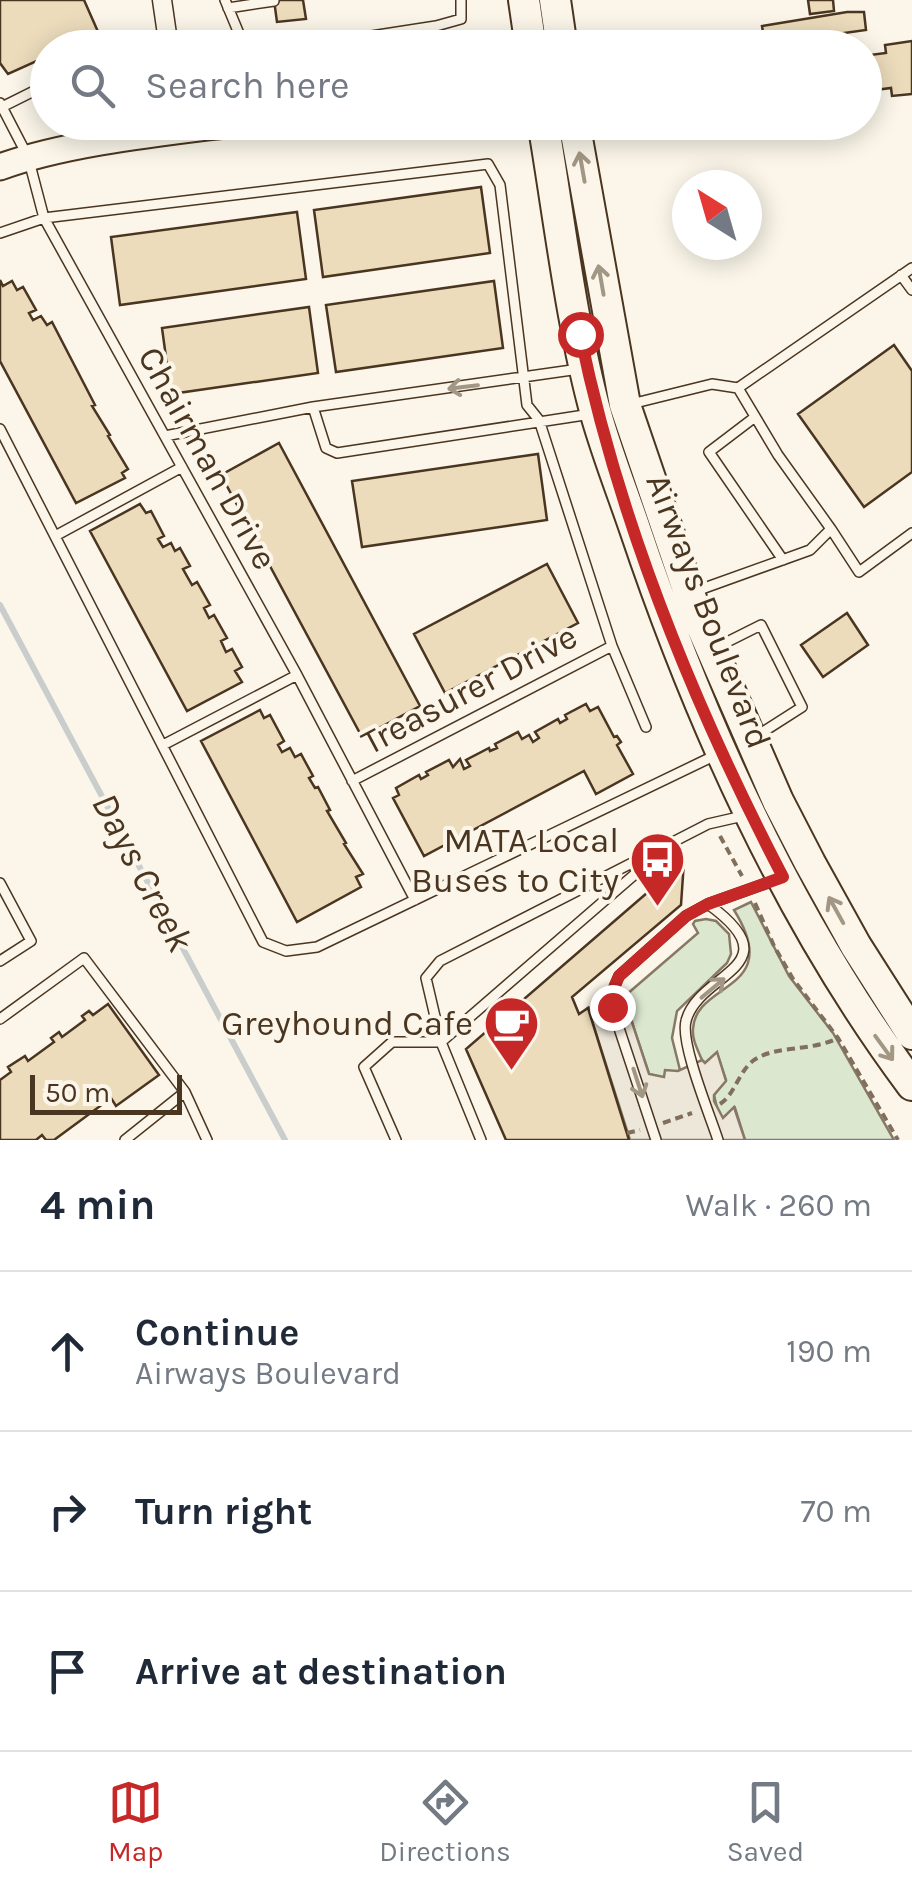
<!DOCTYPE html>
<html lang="en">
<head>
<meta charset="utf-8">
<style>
	:root { --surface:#fff; --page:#f2f2f3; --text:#1f2937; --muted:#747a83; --line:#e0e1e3; --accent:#c62828 }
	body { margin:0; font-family:Karla,sans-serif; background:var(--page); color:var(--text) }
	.compass { position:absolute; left:672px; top:170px; width:90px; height:90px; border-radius:50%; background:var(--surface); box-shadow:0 5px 25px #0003; rotate:323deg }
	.scale { position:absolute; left:30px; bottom:25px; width:152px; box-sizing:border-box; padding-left:10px; border:5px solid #4a3520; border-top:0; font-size:28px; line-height:35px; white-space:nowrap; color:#4a3520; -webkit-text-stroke:8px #fbf6e9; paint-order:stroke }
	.stop { position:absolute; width:30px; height:30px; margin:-22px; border:8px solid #c62828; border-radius:50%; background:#fff }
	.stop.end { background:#c62828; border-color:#fff; box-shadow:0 2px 10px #0008 }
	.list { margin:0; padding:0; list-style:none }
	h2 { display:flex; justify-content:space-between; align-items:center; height:130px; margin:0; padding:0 40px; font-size:42px }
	h2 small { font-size:32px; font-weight:400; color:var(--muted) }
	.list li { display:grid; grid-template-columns:65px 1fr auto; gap:30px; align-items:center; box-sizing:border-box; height:160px; padding:0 40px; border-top:2px solid var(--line) }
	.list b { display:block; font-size:38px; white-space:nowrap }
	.list p { margin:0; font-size:32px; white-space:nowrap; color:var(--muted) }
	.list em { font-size:32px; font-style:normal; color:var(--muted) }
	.icon { flex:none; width:55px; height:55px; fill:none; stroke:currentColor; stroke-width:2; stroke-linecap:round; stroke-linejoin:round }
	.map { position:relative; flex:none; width:912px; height:1140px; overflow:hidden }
	.search { position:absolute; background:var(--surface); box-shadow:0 5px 25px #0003; left:30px; right:30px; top:30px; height:110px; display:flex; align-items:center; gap:25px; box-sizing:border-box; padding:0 35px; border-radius:55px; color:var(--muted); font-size:38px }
	.sheet { height:610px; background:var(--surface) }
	nav { display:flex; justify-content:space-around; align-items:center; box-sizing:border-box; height:140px; border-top:2px solid var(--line); background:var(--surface); font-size:28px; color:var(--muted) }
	nav a { display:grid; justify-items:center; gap:5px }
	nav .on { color:var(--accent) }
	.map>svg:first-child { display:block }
</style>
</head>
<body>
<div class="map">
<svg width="912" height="1140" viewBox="0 0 912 1140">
	<rect width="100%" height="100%" fill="#fbf6e9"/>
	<path fill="#dce7d0" stroke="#887966" stroke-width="2.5" d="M751,902l38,74 44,57 61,107h-149l-10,-32 -12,10 -4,-1 -5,-22 12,-15 -9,-27 -12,10 -3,-3c-4,-10 -10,-20 -9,-31 2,-48 92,-37 41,-119z
		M706,919l10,2 13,13 2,20 -4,9 -50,48 -5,27 8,32 -16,8 -15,-4 -24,-73 1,-6 72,-62 -5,-9 2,-3z"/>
	<path fill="#ede7d9" stroke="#887966" stroke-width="2.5" d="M625,1001l24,73 15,3 1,-7 13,1 24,-11 3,3 12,-11 9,29 -12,14v6l9,17 11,-11 11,33h-115l-42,-132z"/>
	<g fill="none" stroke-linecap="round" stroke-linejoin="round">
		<path stroke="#c9cecd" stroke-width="6" d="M0,605l285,535"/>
	</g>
	<path fill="#ecdcbc" stroke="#4a3520" stroke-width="2.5" d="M0,0h84l15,34 -22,13 -6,-3 -23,4v8l-40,18 -8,-11z
		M274,0h29l3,19 -29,3z
		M808,0h25l1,11 -24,3z
		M847,12h17l2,18 -101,14 -3,-18z
		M912,41v53l-20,2 -1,-8 -16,2 -5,-35 16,-2 -1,-8z
		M481,187l9,66 -167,24 -9,-67z
		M297,212l9,67 -186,26 -9,-68z
		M0,280l3,6 9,-5 5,9 6,-3 13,23 -7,3 4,7 8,-4 6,9 5,-3 43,83 -3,1 18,29 -2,1 20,33 -6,4 3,5 -49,25 -76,-142z
		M494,281l9,67 -167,24 -10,-67z
		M309,307l9,66 -147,21 -9,-66z
		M894,345l18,26v101l-48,35 -66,-93z
		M279,443l141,263 -58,31 -141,-262z
		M538,454l9,66 -185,27 -10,-66z
		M140,504l6,9 5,-2 13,25 -6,3 5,8 8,-4 4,8 5,-3 10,18 -7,3 9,16 5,-3 13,23 -6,3 5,10 5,-3 13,23 -6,3 5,11 6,-3 10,18 -7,4 7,11 -55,29 -97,-180z
		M547,564l31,59 -133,70 -31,-59z
		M847,613l21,32 -45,32 -22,-32z
		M586,704l4,7 8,-4 16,30 3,-1 4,6 -4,3 16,29 -37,20 -12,-23 -160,85 -31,-58 6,-3 -3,-7 23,-13 2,4 7,-4 -2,-3 23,-12 4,7 7,-8 4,10 6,-3 -4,-6 23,-12 1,3 7,-3 -2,-4 23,-12 4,7 7,-4 4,7 6,-4 -4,-6 23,-13 2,4 7,-4 -2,-4z
		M260,710l4,8 6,-3 14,26 -6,4 4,7 8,-4 5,9 6,-3 12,22 -4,2 6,10 3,-1 12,23 -3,1 19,32 -2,1 19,30 -7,3 5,10 -64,35 -96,-181z
		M684,861l-3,44 -109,92 7,17 9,-6 41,132h-123l-40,-91z
		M108,1004l51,71 -43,31 -5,-8 -57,42h-8l-4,-5 -6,5h-36v-60l11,-8 -3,-5 17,-11 3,5 26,-19 -3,-4 8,-6 3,5 23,-17 -3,-4 7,-5 4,4z"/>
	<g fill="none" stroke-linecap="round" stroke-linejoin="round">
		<defs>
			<path id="lane" d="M225,0l20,48
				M228,8l46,-7
				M436,26l25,-7v-19
				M118,48l6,-4
				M294,48l142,-22 3,22
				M0,103l28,54 16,61 253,457 118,225
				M0,108l48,-24
				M0,233l44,-15 444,-54 12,21 27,220 12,15 73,226 34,81
				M901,275l11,15
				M738,388l174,-120
				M631,404l81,-20 26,4 40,67 53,74 -21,21 -114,41
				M313,407l13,41 11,5 254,-39
				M755,417l-46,35 74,108
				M0,429l263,513 23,9 31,-4 401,-193
				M165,436l148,-29 266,-38
				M831,529l28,43 53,-39
				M57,535l125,-68
				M719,646l42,-21 41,82 -47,30
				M163,745l134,-70
				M352,781l260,-135
				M0,883l31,58 -31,20
				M708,904c87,63 -10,68 -22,117 -6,22 24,94 32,119
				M0,1019l84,-61 101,134 22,48
				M125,1140l60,-48
				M396,1140l-32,-73 28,-25h49l-15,-64 14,-17 231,-118
				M481,1140l-40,-98 230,-199 37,-19 35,-8
				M656,1140l-44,-133 1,-17 6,-14 67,-60 22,-12 68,-24"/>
			<path id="street" d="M162,0l7,48"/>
			<path id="secondary" d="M0,167c71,-26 172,-35 248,-45"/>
			<path id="primary" d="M524,0l7,48
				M555,0l7,48
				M543,122c16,94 28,201 53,292 11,39 26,77 39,115 66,196 153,390 277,556
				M574,122l51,283 71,208 82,188 32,62 46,83 56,88"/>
		</defs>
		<use href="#lane" stroke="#4a3520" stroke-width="12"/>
		<use href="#street" stroke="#4a3520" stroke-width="21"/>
		<use href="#secondary" stroke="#4a3520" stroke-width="29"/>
		<use href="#primary" stroke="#4a3520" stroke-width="34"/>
		<path stroke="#7f6f5c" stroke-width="4" stroke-dasharray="8 5" stroke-linecap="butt" d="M720,836l22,40
			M755,903l19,43 19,33 45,59 60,102
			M720,1104c16,-11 18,-32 34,-44 22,-15 56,-8 84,-22
			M663,1123l29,-10
			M627,1133l13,-3"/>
		<use href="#lane" stroke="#fbf6e9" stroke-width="9"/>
		<use href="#street" stroke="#fbf6e9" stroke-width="18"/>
		<use href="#secondary" stroke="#fbf6e9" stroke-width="25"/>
		<use href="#primary" stroke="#fbf6e9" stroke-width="30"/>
	</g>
	<defs><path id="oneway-shaft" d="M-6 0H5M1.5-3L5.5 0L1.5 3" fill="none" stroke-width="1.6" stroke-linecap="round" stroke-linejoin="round" transform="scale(2.5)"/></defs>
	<g stroke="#a29684">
		<use href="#oneway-shaft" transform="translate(582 167) rotate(-100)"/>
		<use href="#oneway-shaft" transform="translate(601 280) rotate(-100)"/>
		<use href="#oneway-shaft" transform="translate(463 387) rotate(173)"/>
		<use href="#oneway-shaft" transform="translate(836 910) rotate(-119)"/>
		<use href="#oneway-shaft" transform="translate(713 988) rotate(-40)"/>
		<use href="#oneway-shaft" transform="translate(884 1048) rotate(54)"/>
		<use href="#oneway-shaft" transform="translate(638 1083) rotate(72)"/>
	</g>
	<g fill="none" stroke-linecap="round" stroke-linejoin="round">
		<path stroke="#c62828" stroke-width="12" d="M580,334c39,189 114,372 203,543l-75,27 -22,12 -67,60 -6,14 -1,17"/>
	</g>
	<defs>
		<symbol id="bus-pin" viewBox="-11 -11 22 30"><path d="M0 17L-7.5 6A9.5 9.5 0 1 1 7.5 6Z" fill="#c62828" stroke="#fbf6e9"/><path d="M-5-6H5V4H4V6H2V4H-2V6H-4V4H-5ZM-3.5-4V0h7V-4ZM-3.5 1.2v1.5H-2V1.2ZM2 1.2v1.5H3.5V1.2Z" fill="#fff"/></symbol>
		<symbol id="cafe-pin" viewBox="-11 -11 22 30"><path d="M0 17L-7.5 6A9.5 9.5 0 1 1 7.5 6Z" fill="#c62828" stroke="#fbf6e9"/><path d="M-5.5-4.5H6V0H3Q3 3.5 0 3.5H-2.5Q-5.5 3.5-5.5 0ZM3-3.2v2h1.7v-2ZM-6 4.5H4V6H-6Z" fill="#fff"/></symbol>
	</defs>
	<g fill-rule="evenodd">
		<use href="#bus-pin" x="626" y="828" width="63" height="86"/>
		<use href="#cafe-pin" x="480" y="992" width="63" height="86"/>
	</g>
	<g text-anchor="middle" stroke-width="8" stroke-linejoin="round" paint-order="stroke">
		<g font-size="35" fill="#4a3520" stroke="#fbf6e9">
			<text transform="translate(208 458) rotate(61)" y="12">Chairman Drive</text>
			<text transform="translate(709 611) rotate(69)" y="12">Airways Boulevard</text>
			<text transform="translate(469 689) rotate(-28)" y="12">Treasurer Drive</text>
		</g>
		<g font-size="35" fill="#4a3520" stroke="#fbf6e9" text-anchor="end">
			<text x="619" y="852">MATA Local<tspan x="619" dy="40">Buses to City</tspan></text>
			<text x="473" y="1035">Greyhound Cafe</text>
		</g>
		<g font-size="38" font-style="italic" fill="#4a3520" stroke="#fbf6e9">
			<text transform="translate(143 872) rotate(62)" y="13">Days Creek</text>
		</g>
	</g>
</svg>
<svg class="compass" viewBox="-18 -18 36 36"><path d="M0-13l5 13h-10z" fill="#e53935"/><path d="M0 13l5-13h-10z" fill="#747a83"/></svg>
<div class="scale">50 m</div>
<div class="stop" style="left:580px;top:334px"></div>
<div class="stop end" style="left:612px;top:1007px"></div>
<div class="search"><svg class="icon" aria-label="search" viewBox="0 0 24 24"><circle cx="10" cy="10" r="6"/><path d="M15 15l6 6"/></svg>Search here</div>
</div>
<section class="sheet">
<h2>4 min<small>Walk · 260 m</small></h2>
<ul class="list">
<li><svg class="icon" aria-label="ahead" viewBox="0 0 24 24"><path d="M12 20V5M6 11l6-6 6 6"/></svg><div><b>Continue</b><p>Airways Boulevard</p></div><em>190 m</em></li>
<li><svg class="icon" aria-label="right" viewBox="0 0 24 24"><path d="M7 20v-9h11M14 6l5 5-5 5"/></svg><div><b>Turn right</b></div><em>70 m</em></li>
<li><svg class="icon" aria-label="arrive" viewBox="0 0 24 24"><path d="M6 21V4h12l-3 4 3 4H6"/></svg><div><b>Arrive at destination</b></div></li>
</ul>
</section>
<nav>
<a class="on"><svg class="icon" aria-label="map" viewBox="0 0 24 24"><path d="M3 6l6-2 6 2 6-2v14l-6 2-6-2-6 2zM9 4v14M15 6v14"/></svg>Map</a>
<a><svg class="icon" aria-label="directions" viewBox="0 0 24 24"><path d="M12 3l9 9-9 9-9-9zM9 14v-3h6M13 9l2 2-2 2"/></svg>Directions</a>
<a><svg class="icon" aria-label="saved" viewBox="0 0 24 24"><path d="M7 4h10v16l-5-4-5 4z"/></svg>Saved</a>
</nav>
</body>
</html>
